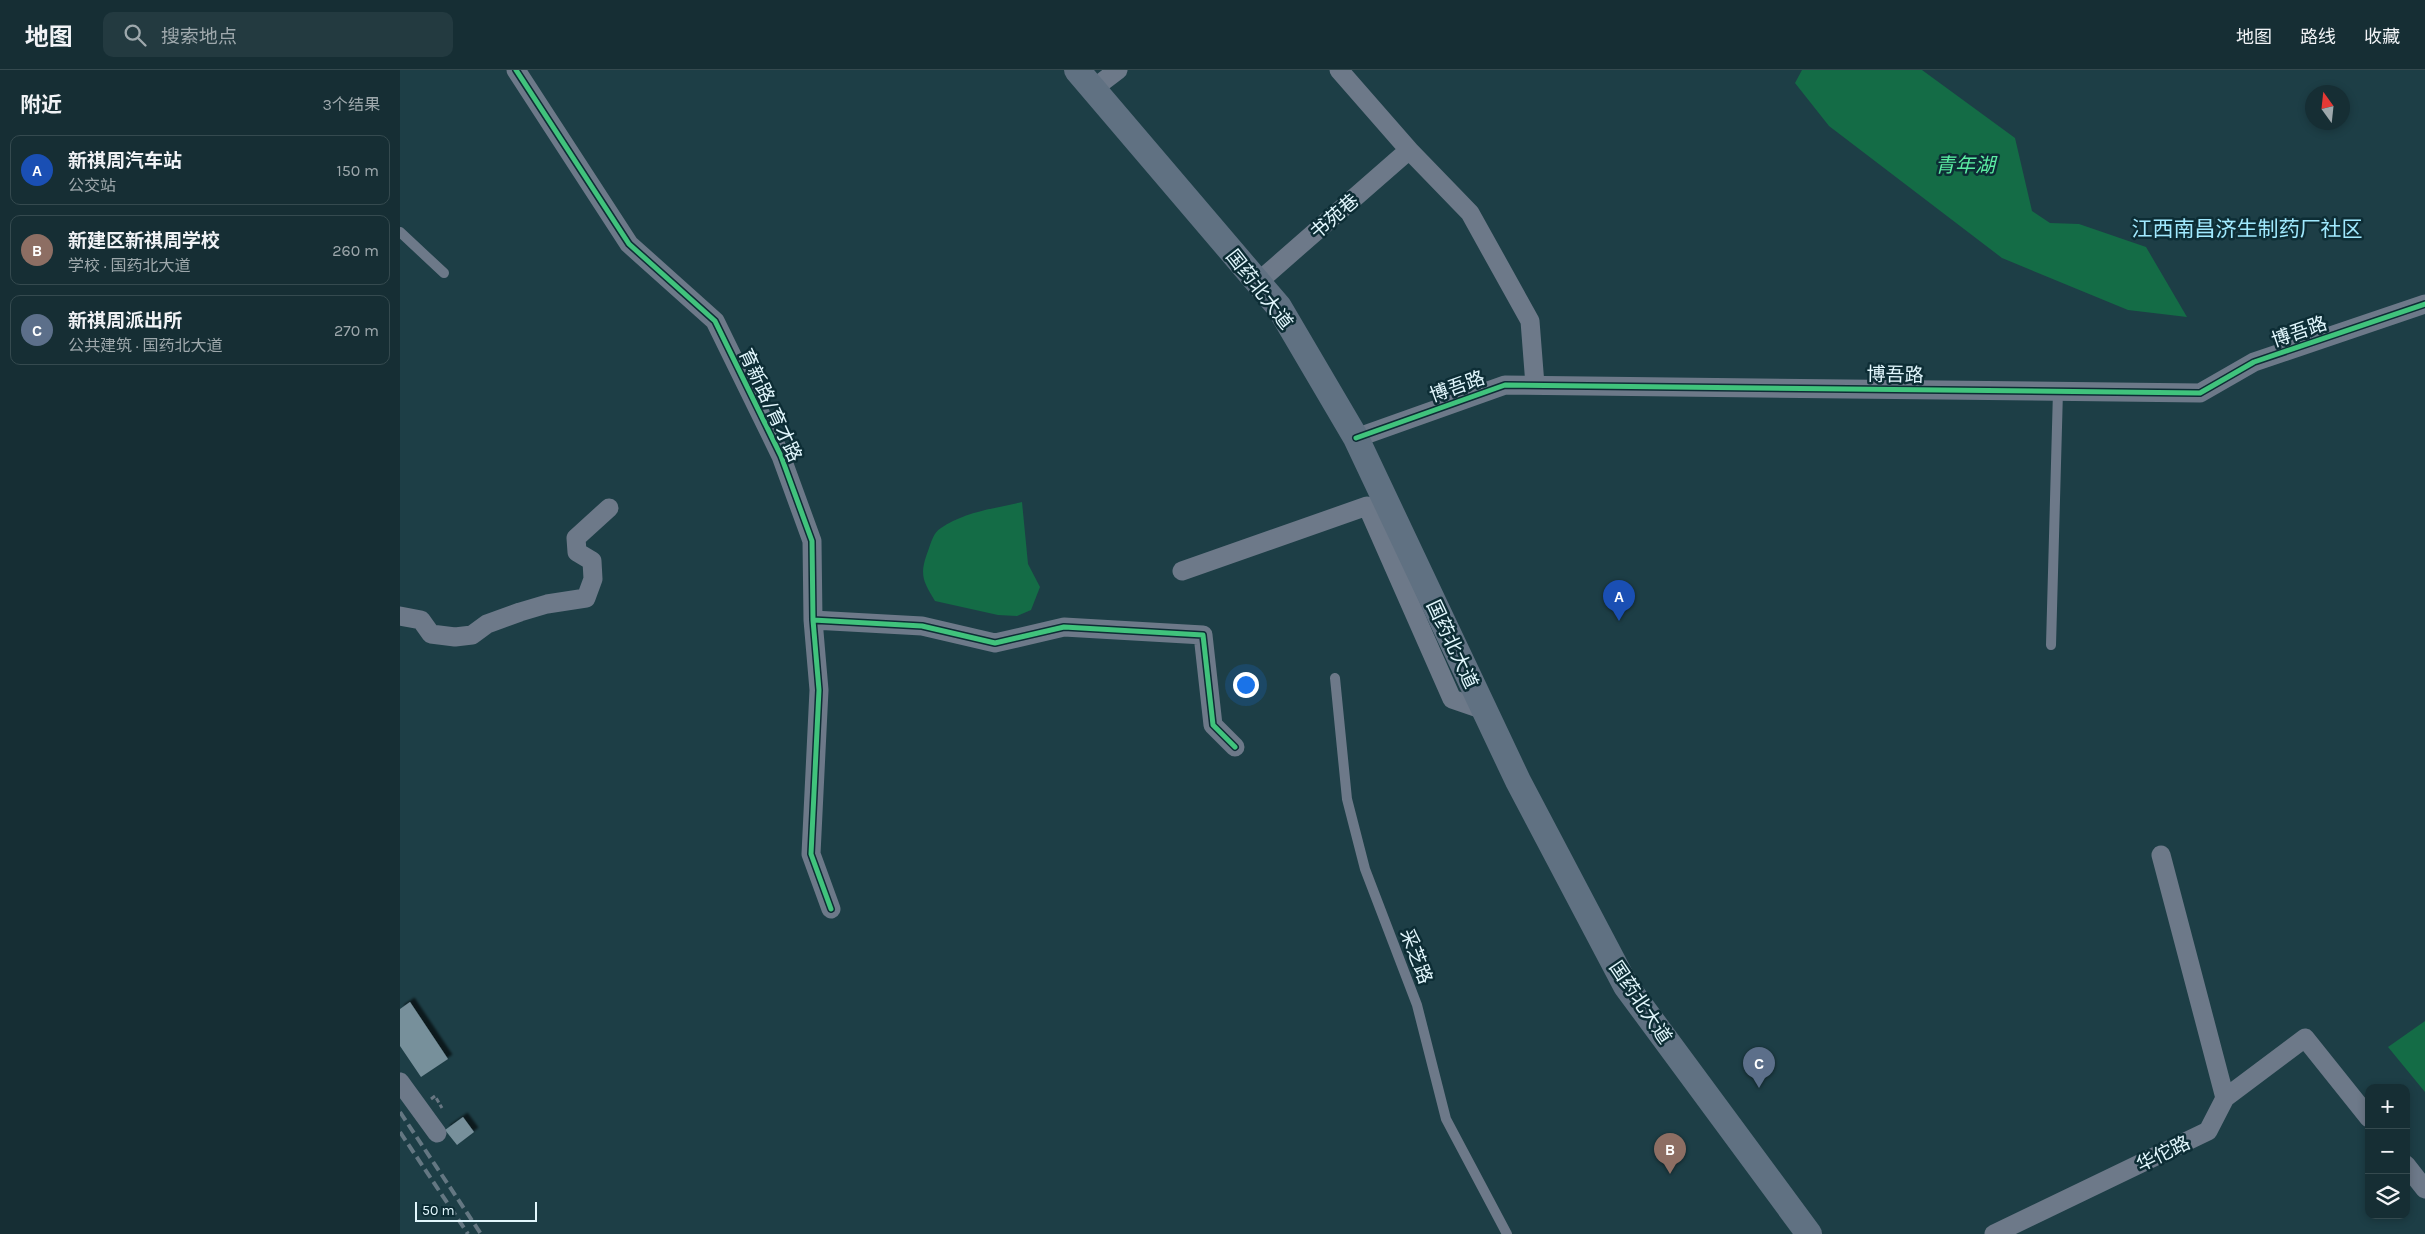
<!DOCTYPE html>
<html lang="zh">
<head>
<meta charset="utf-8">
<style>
	:root { --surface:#162e34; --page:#233a40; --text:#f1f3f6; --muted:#9ea8ac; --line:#354a4f; --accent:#d6ab8b }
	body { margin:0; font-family:Karla,"Noto Sans SC",sans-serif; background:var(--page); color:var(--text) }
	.controls { position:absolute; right:15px; bottom:15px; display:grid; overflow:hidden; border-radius:10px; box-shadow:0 2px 8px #0003 }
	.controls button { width:45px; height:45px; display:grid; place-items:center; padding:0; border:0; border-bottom:1px solid var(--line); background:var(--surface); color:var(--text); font:25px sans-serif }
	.compass { position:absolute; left:1905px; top:15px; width:45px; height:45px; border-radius:50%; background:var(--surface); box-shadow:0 2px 8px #0003; rotate:345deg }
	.scale { position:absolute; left:15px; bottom:12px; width:122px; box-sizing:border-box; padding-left:5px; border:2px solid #e2f7fd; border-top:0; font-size:14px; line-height:18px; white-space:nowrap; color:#e2f7fd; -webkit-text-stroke:4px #0d2d35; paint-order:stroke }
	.you { position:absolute; left:845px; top:614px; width:18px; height:18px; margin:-12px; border:4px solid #fff; border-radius:50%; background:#1a73e8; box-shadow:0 0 0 8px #1a73e833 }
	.badge { display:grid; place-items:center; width:32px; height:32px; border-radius:50%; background:var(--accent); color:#fff; font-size:16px; font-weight:700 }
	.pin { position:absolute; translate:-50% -41px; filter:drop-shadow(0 1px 2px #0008) }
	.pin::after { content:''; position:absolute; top:26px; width:18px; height:15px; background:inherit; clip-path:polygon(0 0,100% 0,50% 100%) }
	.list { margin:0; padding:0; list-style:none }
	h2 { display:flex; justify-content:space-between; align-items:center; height:65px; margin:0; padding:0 20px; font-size:21px }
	h2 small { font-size:16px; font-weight:400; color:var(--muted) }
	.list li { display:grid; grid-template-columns:32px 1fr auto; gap:15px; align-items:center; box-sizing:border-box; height:70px; margin:0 10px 10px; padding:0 10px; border:1px solid var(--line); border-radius:10px }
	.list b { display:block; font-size:19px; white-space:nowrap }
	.list p { margin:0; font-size:16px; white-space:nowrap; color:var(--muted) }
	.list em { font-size:16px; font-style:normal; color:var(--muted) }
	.icon { flex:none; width:28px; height:28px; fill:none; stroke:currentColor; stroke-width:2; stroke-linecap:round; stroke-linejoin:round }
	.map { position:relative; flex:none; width:2025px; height:1164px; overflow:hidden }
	header { display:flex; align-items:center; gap:30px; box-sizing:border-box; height:70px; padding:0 25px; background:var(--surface); border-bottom:1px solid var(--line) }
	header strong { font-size:24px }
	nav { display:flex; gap:28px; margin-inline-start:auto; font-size:18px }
	.search { width:350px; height:45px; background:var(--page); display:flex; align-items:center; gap:12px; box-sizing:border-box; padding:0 18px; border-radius:10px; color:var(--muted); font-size:19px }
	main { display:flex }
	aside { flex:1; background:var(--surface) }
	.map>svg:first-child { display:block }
</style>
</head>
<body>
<header>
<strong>地图</strong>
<div class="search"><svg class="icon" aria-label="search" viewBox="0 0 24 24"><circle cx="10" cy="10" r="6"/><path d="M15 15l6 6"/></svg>搜索地点</div>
<nav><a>地图</a><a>路线</a><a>收藏</a></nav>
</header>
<main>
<aside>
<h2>附近<small>3个结果</small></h2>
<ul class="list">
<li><span class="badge" style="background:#1a4fb4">A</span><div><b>新祺周汽车站</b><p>公交站</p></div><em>150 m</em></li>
<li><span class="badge" style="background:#8d6e63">B</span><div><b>新建区新祺周学校</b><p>学校 · 国药北大道</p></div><em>260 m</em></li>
<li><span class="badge" style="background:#5c6f8a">C</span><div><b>新祺周派出所</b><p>公共建筑 · 国药北大道</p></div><em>270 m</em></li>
</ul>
</aside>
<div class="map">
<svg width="2025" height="1164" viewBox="0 0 2025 1164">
	<defs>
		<filter id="shadow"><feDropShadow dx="4.5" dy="-4.5" stdDeviation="1" flood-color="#0009"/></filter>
	</defs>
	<rect width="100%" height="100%" fill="#1d3e46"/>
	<path fill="#146c46" d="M1402,0h120l93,68 17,73 18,12 29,1 67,23 41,70 -59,-7 -126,-52 -173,-132 -34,-43z
		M622,432l6,62 12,23 -9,23 -14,6 -19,-1 -63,-14c-12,-20 -16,-26 -7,-50 3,-8 5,-18 13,-23 23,-16 55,-20 81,-26z
		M2025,951v71l-37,-45z"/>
	<path fill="#77909b" filter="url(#shadow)" d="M10,932l38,57 -27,18 -21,-31v-37z
		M63,1047l11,15 -17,13 -12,-15z"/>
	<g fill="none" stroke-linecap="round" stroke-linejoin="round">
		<path stroke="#687682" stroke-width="3" stroke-dasharray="5 2.5" stroke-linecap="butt" d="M31,1029l4,-3 7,12"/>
		<path stroke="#6d7989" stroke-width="10" d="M0,162l44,41
			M1651,575l7,-254
			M935,608l12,121 18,70 52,136 29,114 61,115"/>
		<path stroke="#6d7989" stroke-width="19" d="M116,0l113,174 86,77 66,135 31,85 1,79 6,70 -8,164 20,55
			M939,0l70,80 61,63 60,108 5,64
			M693,19l25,-19
			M858,212l151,-132
			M956,368l149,-53 695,8 54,-31 171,-58
			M782,501l185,-65 85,193 32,11
			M0,546l21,4 10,14 24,3 17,-2 15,-11 33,-12 27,-8 39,-6 7,-19 -1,-18 -15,-9 -1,-14 33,-30
			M413,550l109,6 73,17 69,-16 139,8 10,90 22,22
			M1761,785l64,243
			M0,1012l37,51
			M2006,1095l19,24
			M1594,1164l214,-103 17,-33 80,-60 64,80"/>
		<path stroke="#607182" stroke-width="26" d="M677,0l202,237 77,131 162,343 108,205 183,248"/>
		<path stroke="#647782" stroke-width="4" stroke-dasharray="10 5" stroke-linecap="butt" d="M0,1042l81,122
			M0,1062l68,102"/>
		<defs>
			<path id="cycleway" d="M116,0l113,174 86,77 66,135 31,85 1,79 6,70 -8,164 20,55
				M956,368l149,-53 695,8 54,-31 171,-58
				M413,550l109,6 73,17 69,-16 139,8 10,90 22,22"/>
		</defs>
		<use href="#cycleway" stroke="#0d2d35" stroke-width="8"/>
		<use href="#cycleway" stroke="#40c37c" stroke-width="5"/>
	</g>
	<g text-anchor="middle" stroke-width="5" stroke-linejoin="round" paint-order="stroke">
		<g font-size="19" fill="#e2f7fd" stroke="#0d2d35">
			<text transform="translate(934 146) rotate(-41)" y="7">书苑巷</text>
			<text transform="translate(860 219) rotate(52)" y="7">国药北大道</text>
			<text transform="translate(1899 261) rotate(-19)" y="7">博吾路</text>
			<text transform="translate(1495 304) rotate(1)" y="7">博吾路</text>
			<text transform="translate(1057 316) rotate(-20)" y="7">博吾路</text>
			<text transform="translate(371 335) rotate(65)" y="7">育新路/育才路</text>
			<text transform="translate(1053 574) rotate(65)" y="7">国药北大道</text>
			<text transform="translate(1017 886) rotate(69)" y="7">采芝路</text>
			<text transform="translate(1241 932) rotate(56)" y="7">国药北大道</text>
			<text transform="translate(1763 1083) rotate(-26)" y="7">华佗路</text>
		</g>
		<g font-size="20" font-style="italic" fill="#5ceea3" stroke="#0d2d35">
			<text x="1565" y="102">青年湖</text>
		</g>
		<g font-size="21" fill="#a0e9fe" stroke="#0d2d35">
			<text x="1847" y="166">江西南昌济生制药厂社区</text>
		</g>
	</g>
</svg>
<div class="controls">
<button>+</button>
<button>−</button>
<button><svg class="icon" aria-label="layers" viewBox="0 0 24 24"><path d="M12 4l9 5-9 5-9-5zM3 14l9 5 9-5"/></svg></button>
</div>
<svg class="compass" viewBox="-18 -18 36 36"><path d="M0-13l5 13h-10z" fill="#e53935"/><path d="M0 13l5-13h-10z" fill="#9ea8ac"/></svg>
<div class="scale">50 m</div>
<div class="you"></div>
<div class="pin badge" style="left:1219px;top:551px;background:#1a4fb4">A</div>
<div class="pin badge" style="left:1270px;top:1104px;background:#8d6e63">B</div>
<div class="pin badge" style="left:1359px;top:1018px;background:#5c6f8a">C</div>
</div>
</main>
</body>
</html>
